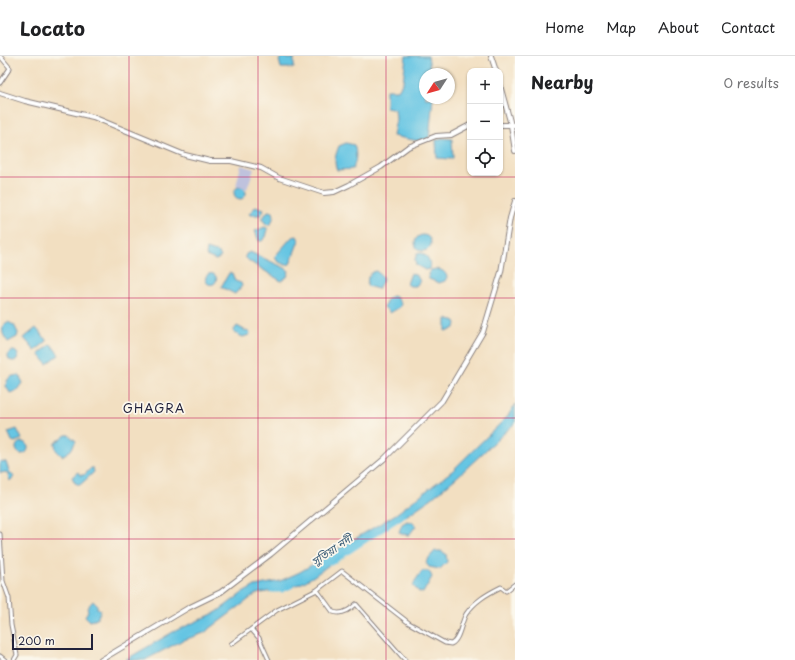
<!DOCTYPE html>
<html lang="en">
<head>
<meta charset="utf-8">
<style>
	:root { --surface:#fff; --page:#f6f6f6; --text:#202124; --muted:#757577; --line:#e0e0e0 }
	body { margin:0; font-family:"Playpen Sans","Noto Sans Bengali",sans-serif; background:var(--page); color:var(--text) }
	.controls { position:absolute; right:12px; top:12px; display:grid; overflow:hidden; border-radius:8px; box-shadow:0 1px 3px #0004 }
	.controls button { width:36px; height:36px; display:grid; place-items:center; padding:0; border:0; border-bottom:1px solid var(--line); background:var(--surface); color:var(--text); font:20px sans-serif }
	.compass { position:absolute; left:419px; top:12px; width:36px; height:36px; border-radius:50%; background:var(--surface); box-shadow:0 1px 3px #0004; rotate:234deg }
	.scale { position:absolute; left:12px; bottom:10px; width:81px; box-sizing:border-box; padding-left:4px; border:2px solid #22223b; border-top:0; font-size:11px; line-height:14px; white-space:nowrap; color:#22223b; -webkit-text-stroke:3px #fbf7ec; paint-order:stroke }
	.list { margin:0; padding:0; list-style:none }
	h2 { display:flex; justify-content:space-between; align-items:center; height:52px; margin:0; padding:0 16px; font-size:17px }
	h2 small { font-size:13px; font-weight:400; color:var(--muted) }
	.icon { flex:none; width:22px; height:22px; fill:none; stroke:currentColor; stroke-width:2; stroke-linecap:round; stroke-linejoin:round }
	.map { position:relative; flex:none; width:515px; height:604px; overflow:hidden }
	header { display:flex; align-items:center; gap:24px; box-sizing:border-box; height:56px; padding:0 20px; background:var(--surface); border-bottom:1px solid var(--line) }
	header strong { font-size:19px }
	nav { display:flex; gap:22px; margin-inline-start:auto; font-size:14px }
	main { display:flex }
	aside { flex:1; background:var(--surface) }
	.map>svg:first-child { display:block }
</style>
</head>
<body>
<header>
<strong>Locato</strong>
<nav><a>Home</a><a>Map</a><a>About</a><a>Contact</a></nav>
</header>
<main>
<div class="map">
<svg width="515" height="604" viewBox="0 0 515 604">
	<rect width="100%" height="100%" fill="#fbf7ec"/>
	<filter id="ink" filterUnits="userSpaceOnUse"><feTurbulence type="fractalNoise" baseFrequency=".025" numOctaves="2"/><feDisplacementMap in="SourceGraphic" scale="8" xChannelSelector="R" yChannelSelector="G"/><feConvolveMatrix kernelMatrix="1 2 1 2 8 2 1 2 1" color-interpolation-filters="sRGB"/></filter>
	<filter id="wash" filterUnits="userSpaceOnUse"><feTurbulence type="fractalNoise" baseFrequency=".012" numOctaves="4" result="noise"/><feDisplacementMap in="SourceGraphic" scale="16" xChannelSelector="R" yChannelSelector="G"/><feGaussianBlur stdDeviation="0.9" result="paint"/><feColorMatrix in="noise" values="0 0 0 0 0 0 0 0 0 0 0 0 0 0 0 0 0 1.4 0 .05"/><feComposite in="paint" operator="in"/></filter>
	<g filter="url(#wash)">
		<rect width="100%" height="100%" fill="#f2dfc1"/>
		<path fill="#bfc2dd" d="M241,109l13,4 -7,20 -11,-3z"/>
		<path fill="#65c5e3" stroke="#44748f" d="M284,0l5,3 5,-1v10h-13l-2,-8z
			M406,0h22l3,18h-6v24h8l-4,40 -11,3 -25,-5 3,-17 -1,-10 -9,-2v-17h12l5,-8z
			M442,82l10,1 1,19 -2,1 -14,-1 -1,-18z
			M346,87l8,2c3,9 2,15 -1,24l-16,1c-4,-9 -1,-16 2,-24z
			M234 137a6 6 0 1 1 12 0a6 6 0 1 1-12 0Z
			M256,150l8,3 -3,6h-11l-1,-1z
			M268,155l5,1 1,4 -3,8 -4,1 -5,-6z
			M265,171l3,2 -2,8 -4,4h-3l-4,-10z
			M415 187a8 8 0 1 1 16 0a8 8 0 1 1-16 0Z
			M297,180l2,4 -9,24 -5,1 -8,-4 -2,-5 2,-2 15,-17z
			M207,193l12,4 2,4 -5,3 -10,-4z
			M250,196l35,16 4,3 -2,6 -6,4 -32,-20 -4,-4 1,-3z
			M421,197c7,3 10,8 8,16l-4,1 -9,-5 -1,-6 2,-5z
			M436,213c6,1 9,2 11,8l-2,4 -6,2 -10,-4 -1,-5 3,-4z
			M376,215l6,5 1,4 -5,9 -11,-3 1,-9 4,-5z
			M229,217h3l3,8 6,2 1,3 -7,8 -14,-7z
			M411,217l6,3 3,5 -4,5h-6l-3,-2z
			M205.5 223a5.5 5.5 0 1 1 11 0a5.5 5.5 0 1 1-11 0Z
			M392,240l4,1 5,7 -1,3 -10,6 -6,-6 4,-9z
			M446,263l8,1 2,3 -1,5 -6,3h-3z
			M8,266l6,3 4,8 -1,4 -9,5c-5,-7 -7,-10 -4,-18z
			M237,270l13,7 -1,2 -6,2 -9,-4v-3z
			M36,272l11,13 -12,10 -11,-13z
			M51,288l8,11 -12,9 -8,-10z
			M8 300a5 5 0 1 1 10 0a5 5 0 1 1-10 0Z
			M19,319l4,8 -5,7 -8,3 -4,-7c1,-9 5,-10 13,-11z
			M515,348v19l-58,54 -25,21 -23,16 -50,29 -45,33 -12,7 -14,5 -32,6 -52,39 -23,8 -36,19h-20l48,-28 44,-20 24,-18 14,-8 25,-5 20,-9 96,-58 56,-43 56,-55z
			M17,373l5,10 -7,3 -3,-1 -4,-9z
			M66,379h3l7,6 -5,9 -9,6 -6,-6 -1,-7z
			M16 392a6 6 0 1 1 12 0a6 6 0 1 1-12 0Z
			M0,405l6,1 3,9 5,6 -4,4 -3,-9 -7,1z
			M91,412h2l1,4 -14,13 -5,-2 -3,-6 6,-5 2,3h4z
			M407,465l5,1 4,4 -7,9 -8,-1 -2,-2 3,-8z
			M435,495h6l5,3 1,8 -7,7 -11,-2 -3,-4 1,-3z
			M422,515h7l3,6 -9,16 -4,-1 -6,-6 2,-5z
			M93,545l4,4v3l4,2 -4,9 -7,2 -5,-5 3,-5 -1,-3z"/>
		<g fill="none" stroke-linecap="round" stroke-linejoin="round">
			<path stroke="#65c5e3" stroke-width="5" d="M331,507l73,-48
				M272,534h10l9,-4"/>
		</g>
	</g>
	<g filter="url(#ink)">
		<g fill="none" stroke-linecap="round" stroke-linejoin="round">
			<defs>
				<path id="street" d="M0,0l10,12 -10,15
					M0,478l3,47 6,17 2,27 6,30 -3,5
					M317,534l25,-19 67,52 36,20 6,1c9,-4 10,-22 15,-30 9,-13 21,-20 35,-27l5,4 9,-7
					M251,573l8,9 10,22
					M231,588l46,-34 40,-20 16,22c9,3 17,-2 23,-8l49,56
					M0,600l5,4"/>
				<path id="secondary" d="M491,0l5,15
					M500,29l11,40 4,26
					M0,37l25,8 68,16 92,38 25,6h21l30,7 18,10 45,15 10,-1 15,-7 32,-18 27,-20 28,-11 15,-1 19,-10
					M500,69h15
					M101,604l87,-52 33,-16 50,-38 113,-95 58,-58 41,-69 18,-60 9,-54 5,-17"/>
			</defs>
			<use href="#street" stroke="#8a807e" stroke-width="5"/>
			<use href="#secondary" stroke="#8a807e" stroke-width="6"/>
			<use href="#street" stroke="#fff" stroke-width="3"/>
			<use href="#secondary" stroke="#fff" stroke-width="4"/>
		</g>
	</g>
	<path fill="none" stroke="#c2185b" stroke-width="1" stroke-opacity="0.55" d="M129,0v604M258,0v604M386,0v604M0,121h515M0,242h515M0,362h515M0,483h515"/>
	<g text-anchor="middle" stroke-width="3.5" stroke-linejoin="round" paint-order="stroke">
		<g font-size="11" font-style="italic" fill="#395b76" stroke="#fbf7ec">
			<text transform="translate(332 494) rotate(-34)" y="4">সুতিয়া নদী</text>
		</g>
		<g font-size="12" letter-spacing="1" fill="#22223b" stroke="#fbf7ec">
			<text x="154" y="357">GHAGRA</text>
		</g>
	</g>
</svg>
<div class="controls">
<button>+</button>
<button>−</button>
<button><svg class="icon" aria-label="locate" viewBox="0 0 24 24"><circle cx="12" cy="12" r="6"/><path d="M12 2v4M12 18v4M2 12h4M18 12h4"/></svg></button>
</div>
<svg class="compass" viewBox="-18 -18 36 36"><path d="M0-13l5 13h-10z" fill="#e53935"/><path d="M0 13l5-13h-10z" fill="#757577"/></svg>
<div class="scale">200 m</div>
</div>
<aside>
<h2>Nearby<small>0 results</small></h2>
<ul class="list">
</ul>
</aside>
</main>
</body>
</html>
